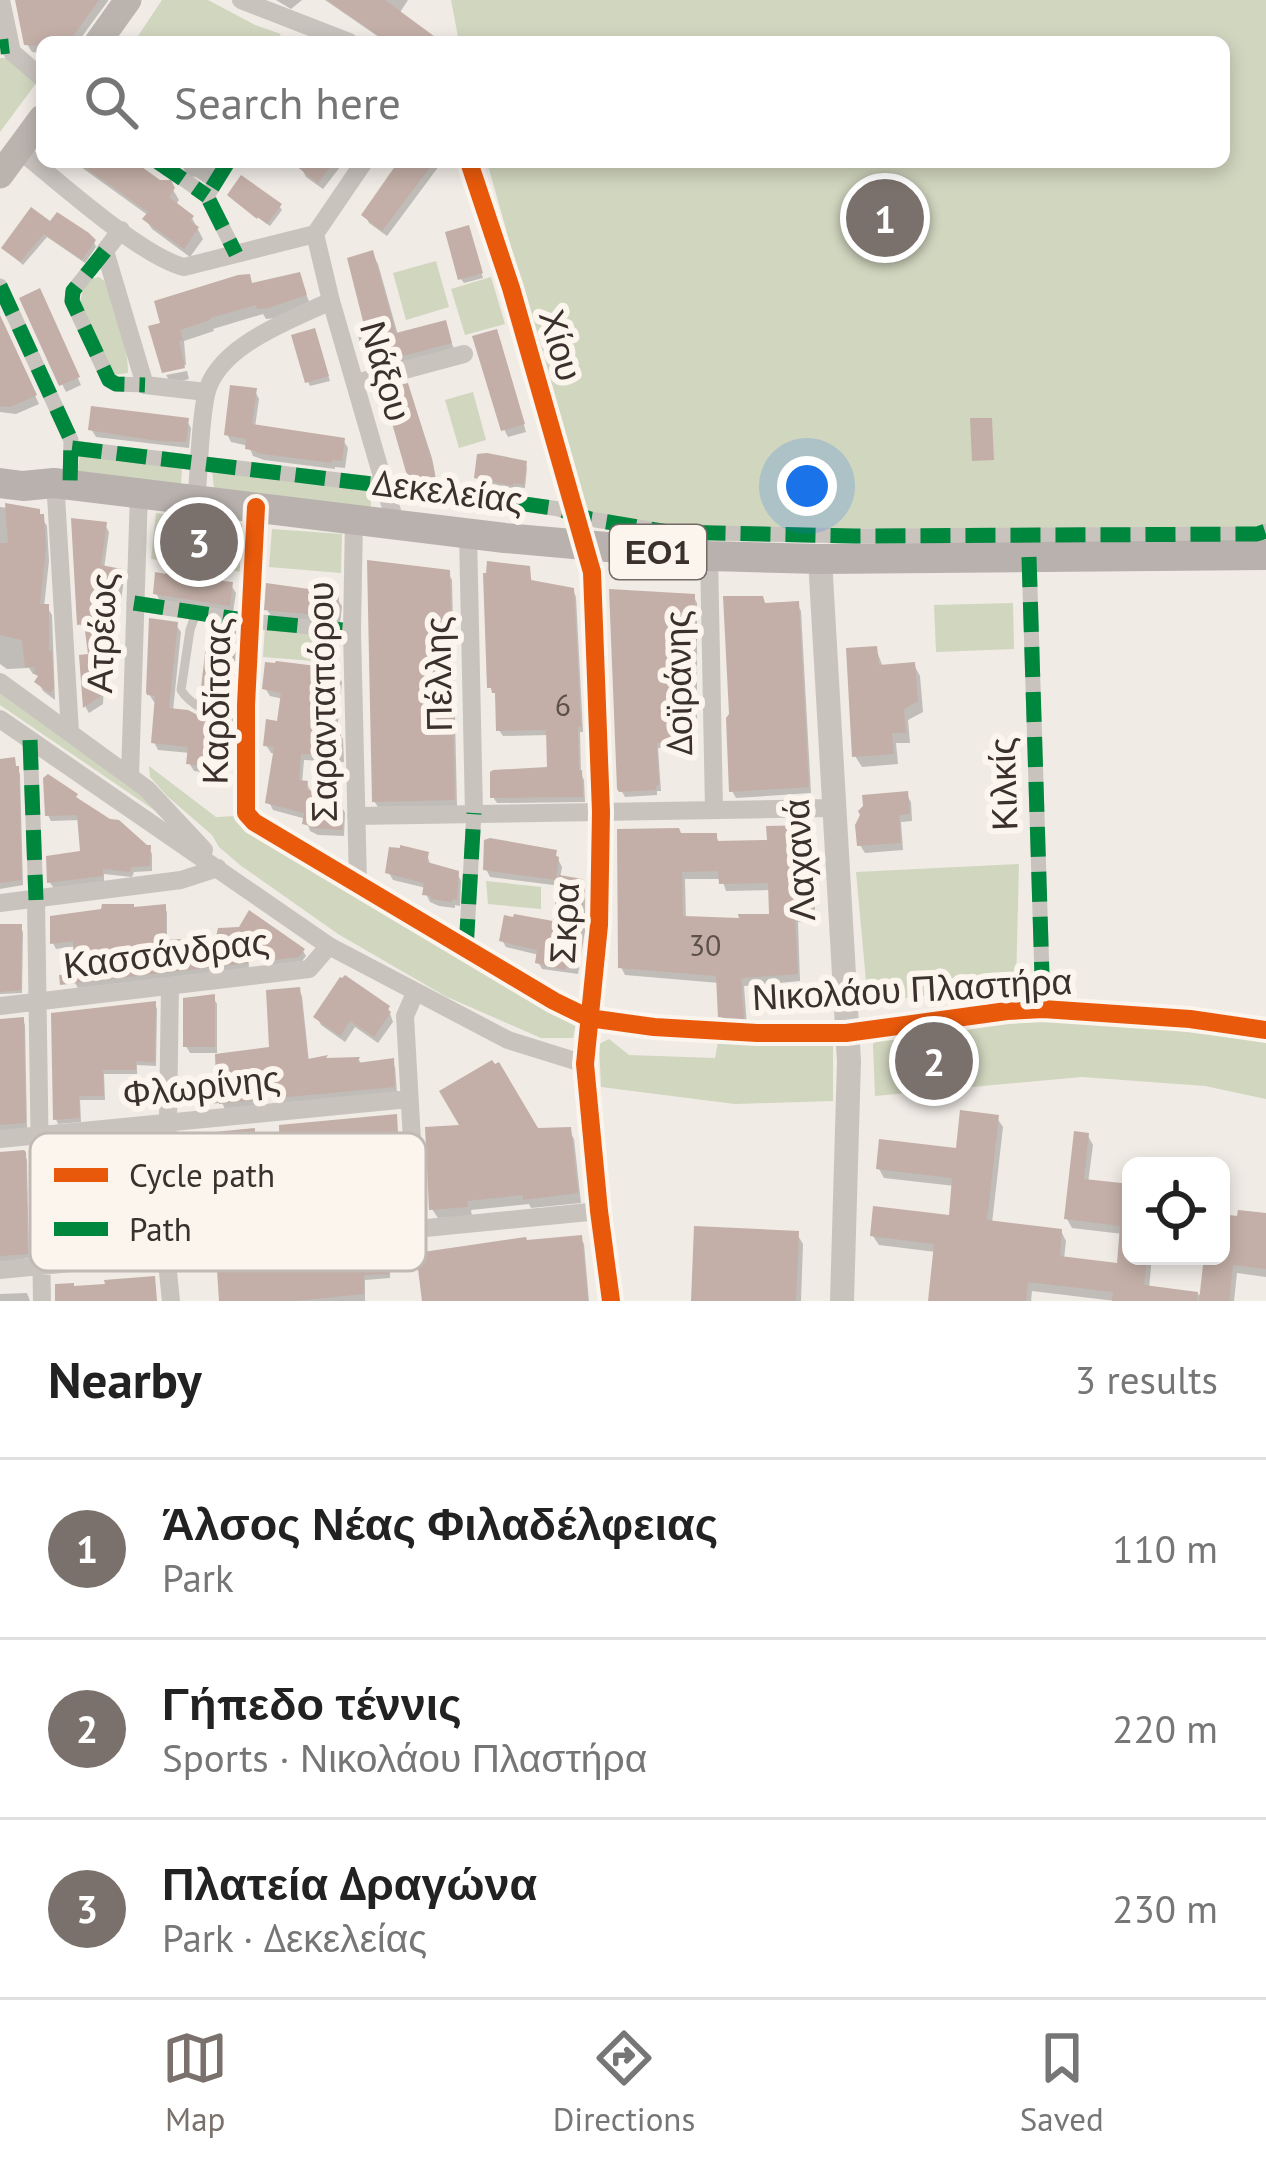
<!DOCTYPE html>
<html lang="en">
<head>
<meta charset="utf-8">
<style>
	:root { --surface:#fff; --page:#f6f6f6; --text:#222; --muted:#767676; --line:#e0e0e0; --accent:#7a716c }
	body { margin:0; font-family:"PT Sans",sans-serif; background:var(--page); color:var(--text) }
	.controls { position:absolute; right:36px; bottom:36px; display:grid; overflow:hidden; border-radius:18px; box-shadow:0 6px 18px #0003 }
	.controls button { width:108px; height:108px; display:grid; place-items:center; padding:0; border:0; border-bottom:3px solid var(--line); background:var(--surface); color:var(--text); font:60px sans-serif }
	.you { position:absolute; left:807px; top:486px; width:42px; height:42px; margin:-30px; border:9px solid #fff; border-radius:50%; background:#1a73e8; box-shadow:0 0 0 18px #1a73e833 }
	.badge { display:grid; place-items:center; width:78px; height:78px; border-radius:50%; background:var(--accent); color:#fff; font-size:39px; font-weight:700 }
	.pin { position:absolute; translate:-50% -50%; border:6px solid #fff; box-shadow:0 3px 12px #0006 }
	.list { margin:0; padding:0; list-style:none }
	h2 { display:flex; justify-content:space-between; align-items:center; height:156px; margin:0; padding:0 48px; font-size:51px }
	h2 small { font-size:39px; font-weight:400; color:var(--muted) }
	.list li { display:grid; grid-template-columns:78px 1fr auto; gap:36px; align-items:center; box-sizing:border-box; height:180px; padding:0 48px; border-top:3px solid var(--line) }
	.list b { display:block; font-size:45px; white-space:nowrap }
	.list p { margin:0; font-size:39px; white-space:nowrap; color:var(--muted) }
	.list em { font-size:39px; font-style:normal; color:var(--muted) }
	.icon { flex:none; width:66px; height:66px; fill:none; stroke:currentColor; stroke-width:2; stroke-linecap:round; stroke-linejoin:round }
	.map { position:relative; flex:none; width:1266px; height:1301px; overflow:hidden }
	.search { position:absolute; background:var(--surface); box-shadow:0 6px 18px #0003; left:36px; right:36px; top:36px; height:132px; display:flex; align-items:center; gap:30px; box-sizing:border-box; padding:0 42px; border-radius:18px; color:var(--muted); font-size:45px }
	.sheet { height:696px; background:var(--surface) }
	nav { display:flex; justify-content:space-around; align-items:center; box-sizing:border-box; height:168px; border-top:3px solid var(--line); background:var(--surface); font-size:33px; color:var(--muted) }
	nav a { display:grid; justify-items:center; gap:6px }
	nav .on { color:var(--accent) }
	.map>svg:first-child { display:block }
</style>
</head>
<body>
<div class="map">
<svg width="1266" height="1301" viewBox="0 0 1266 1301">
	<rect width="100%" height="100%" fill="#f0ebe5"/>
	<path fill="#d1d6bf" d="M162,0h46l47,25 26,9 -6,8h-65l-6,-4 -3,4h-67z
		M451,0h815v525l-9,4 -572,-1 -99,-16 -99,-350h737v-120h-765z
		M0,58h6l31,24 -37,50z
		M436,261l13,46 -43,13 -13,-47z
		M99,277l8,6c9,29 21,60 21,90l-14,2 -34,-72 2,-10 8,-14z
		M491,277l14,47 -40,11 -14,-46z
		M473,392l13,48 -27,8 -14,-48z
		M80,455l102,12 -1,17 -104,-12z
		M212,470l158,21 1,15 -3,2 -154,-19z
		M156,513l89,12 -3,47 -91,-13z
		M272,529l70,5 -1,39 -72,-6z
		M1013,603l1,46 -78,3 -2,-47z
		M265,626l75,6 -1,31 -76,-6z
		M0,691l153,110 29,28 -182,-124z
		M149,766l67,51 22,-1 170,108 168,99 -3,15h-32l-96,-42 -107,-62 -98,-69 -21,-18 -7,-12 -45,-39 -17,-19z
		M1019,864l-3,119 -148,20 -12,-131z
		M486,881l55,6v22l-53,-5z
		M1059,1016l207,26v57l-61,-13 -123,-9 -207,19 -2,-52 8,-7z
		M609,1039l20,16 86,3 3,-16 115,4v55l-98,3 -134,-17 -2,-43z"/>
	<path fill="#0003" fill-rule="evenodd" d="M18,0h90v1l-30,41h-36v11l-10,-1 -5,-8z
		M276,0h26l-11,9z
		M325,0h83l-9,14 39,28h-52z
		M74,162h56l29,21h10l10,17 -4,6 17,12 11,21 -13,18 -38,-28 -6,-9 3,-4z
		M183,162h45l-19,24 -13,-9 -8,-1 -7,-12z
		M307,162h37l-21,27 -17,-12 -4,-8z
		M402,162h40l-55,74 -18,-13 -4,-8z
		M233,200l46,6 3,4 -12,16z
		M50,226l44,16 2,5 -11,16 -38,-26 -24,28 -18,-17z
		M470,233l13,45 -19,5 -3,-4z
		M372,254l6,10 20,71 46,-11 12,30 -56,10 -3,-4 -25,3 -6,-11 3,-17z
		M298,275l13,31 -36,12 -9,1 -3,-5 -50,15 1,2 -30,10 2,24 -23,5 -11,-42 101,-42z
		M43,299l38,86 -15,7 -4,-8z
		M0,319l39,85 -23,10 -16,-2z
		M317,336l13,45 -20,5 -2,-4z
		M500,340l26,92 -18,5 -4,-8z
		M187,371l2,8 -18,4 -5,-8z
		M255,391l4,8 -4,28 88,13 5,8 -3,20 -10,-1v2l-71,-9 -11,-4 -4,-10 -18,-4 -4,-8z
		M411,394l21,64 5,26 -21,-1 -7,-12z
		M187,421l4,7 -2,20 -93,-11 -5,-8z
		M525,463l2,5 -2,20 -11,-1v2l-34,-7 -3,-4z
		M0,507l38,5 9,14 2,35 -5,46h3l5,8 3,85 -12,-9 -5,-9 2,-3 -2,-5h-5l-4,-6 -22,1 -7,-5z
		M105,525l4,7 -5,37 16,3 4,7 -3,22 -22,-4 12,87 -7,1 -1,19 -14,9 -3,-5 -4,-51 9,-1 -3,-26h-4l-4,-6z
		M529,568l3,15 41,7 3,7 7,135h-3l1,42 3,6 1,22 -88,1 -4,-6 57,-27v-35l-47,1 -4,-6 -3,-37 -6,-6z
		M448,573l4,7 5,226 -79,1 -4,-6z
		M224,584l7,1 5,8 -3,19 -73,-11 -4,-8z
		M694,597l3,6v143l-39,2 3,43h-4v4l-32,2 -5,-9z
		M337,599l5,7 -2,18 -68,-7 -5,-7z
		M797,604l4,7 10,182 -75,5 -4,-7 34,-185z
		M176,625l5,7 -8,79 48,26h7l2,4h-3l-3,28 -14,-1v5l-16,-2 -5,-8 1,-10 -32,-3 -4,-8 3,-40h-3l-5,-8z
		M234,634l5,8 -3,56 -2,-1 -2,11 -28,-13z
		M876,649l7,18 31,-2 6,11 3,36 -15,8 2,23h-14l2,21 -36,3 -7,-11z
		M338,674l4,8 -5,50 6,7 1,23 -40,-2 -2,23 5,1 5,10 29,11 4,8 -1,23 -26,-1 -8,-4 -4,-12 -33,-9 -4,-8 7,-48 -5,-1 -5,-8 13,-21 4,-25 -13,-3 -5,-8z
		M13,760l7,14 3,111 -23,4v-127z
		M906,794l5,8 1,19 -11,1 2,28 -38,3 -5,-8z
		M76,797l4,7 69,44 3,6v17l-18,1 -2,5 -28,-3v8l-50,6 -4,-5 33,-29 -3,-34 -29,1 -3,-6z
		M810,828l5,8v87l-17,-1 2,59 -56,5 3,40 -21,-2 -5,-8 -2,-33 -94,-8 -4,-8 59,-131h36l4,8 50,-1zM685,879h37l4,12 45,-1 1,27 -30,4 -56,-2z
		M555,853l7,14 -2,11 21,3 4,7v43l-7,43 -36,-5 -4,-7 1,-7 -33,-8 -4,-7 54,-15 5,-39 -71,-9 -4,-8z
		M427,855l4,11 26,7 4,8 -1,25 -5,-1v3l-16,-2 -9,-4 -4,-8v-6l-33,-8 -4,-7z
		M133,907h31l3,5v31l136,8 3,5 -4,5 -32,4 -22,-14 1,17 -171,20 -3,-5 1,-37 -20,3 -3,-6z
		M0,927h20l3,5 -1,61 -22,1z
		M298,990l4,6 7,66 50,-2 3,5 30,-3 3,5 2,25 -114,11 -4,-18 -21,1v19l-33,4 -3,-6 -33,2 -4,-5 34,-14 53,-37z
		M213,997l4,7v49h-27l-4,-7z
		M155,1004l2,5 -1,57 -19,-1v9h-33l1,26h-25l1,22 -23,2 -2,-5z
		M388,1008l5,14 -15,21 -23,-16 -10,15 -24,-17 -4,-8z
		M23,1020l2,5 2,103 -27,4v-110z
		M395,1117l7,78h-10l2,19 -24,2 -2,-4v-49l-36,-1v66l-20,1 -3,-5 -55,1v10l-19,2 -10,-8v-23h-37l-2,-4 68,-71 2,4 -3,62 31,-1 -2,-68z
		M997,1118l6,9 -11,96 69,8 5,10 -2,18 55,7 4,-32 -51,-6 -5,-9 21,-83 5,9 -5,38 43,4v69h90v-39l45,-1v61l-29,-4 -3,28h-119l-83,-10 -1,10h-100l5,-49 -57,-7 -6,-9 78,-18 4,-32 -71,-8 -5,-9 80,-17zM1152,1256l55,7 -4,32 -54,-6z
		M569,1130l5,9 7,64 -50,5 -2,-4 -58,6 1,6 -34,2 -6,-9 105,-78z
		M0,1155h25l2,5 2,98 -29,4z
		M797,1234l6,10 -2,57h-107z
		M580,1238l4,6 5,57h-164z
		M389,1250l2,5 -1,23 -25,2v21h-142z
		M27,1293l3,8h-30v-7z"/>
	<path fill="#c3afa7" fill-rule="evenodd" d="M15,0h84l-30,42h-27v4l-18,-1z
		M327,0h58l57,42h-55z
		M78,162h57l25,18h11l4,8 -6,9 25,19 -4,5 9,6 -15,22 -42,-30 6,-7z
		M291,162h43l-16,21z
		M398,162h36l-52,69 -21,-16z
		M241,175l41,29 -15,20 -9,-7 -1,2 -30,-24z
		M31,207l19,14 7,-9 32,21 7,7 -14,20 -38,-26 -24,28 -19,-14z
		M469,225l14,48 -25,7 -13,-48z
		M373,250l23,83 50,-13 6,23 -53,14 -1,-4 -7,2 -1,-5 -27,3 -5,-18 8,-2 -19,-75z
		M300,272l7,23 -39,13 -11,1 -1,-4 -46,13v2l-30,10 3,10 -4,1 6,27 -23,5 -14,-47 12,-3 -6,-22 84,-26 12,-1 2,9z
		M40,288l40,89 -21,9 -40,-88z
		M0,315l37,80 -27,12 -10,-1z
		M315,328l14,48 -24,7 -14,-48z
		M497,329l28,95 -24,7 -29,-95z
		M408,383l25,81 2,13 -6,2 -20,-3 -3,-4 -21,-73 2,-1 -3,-9z
		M230,385l27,3 -5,36 93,14 -3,23 -10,-1v3l-76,-10v-2l-11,-2 1,-10 -22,-4z
		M91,406l98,12 -3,24 -28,-1 -70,-11z
		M970,418h22l2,42 -22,1z
		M487,453l40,8 -3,24 -11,-2v3l-39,-8 3,-24z
		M5,503l35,6v5h4l2,36 -6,54h9v47h3l2,37 -4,5 -16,-11 4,-6 -4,-2 1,-7h-10l-3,-27 -22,-5v-92h8z
		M71,518l36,4 -6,43 21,4 -4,26 -20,-3 11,86 -7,1 -1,17 -18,12 -4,-53 9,-1 -4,-30 -7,1z
		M367,560l83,10 5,230 -83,2z
		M487,561l43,5 1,14 43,8 7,139h-3l1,44 3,-1 1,27 -93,1v-26l3,-2 54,-3 -1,-37 -50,1 -1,-38h-3l-1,-5h-4l-4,-115h3z
		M166,571l58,6 -1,4 10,1 -3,24 -77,-12 2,-22 11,2z
		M266,583l64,9v3l9,1 -2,21 -73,-7z
		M609,589l86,5v145l-2,3 -36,1 2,42 -3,1v4l-37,2 -2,-3z
		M723,596h40l2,7 34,-2 10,186 -80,5 -3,-74 3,-4z
		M149,618l29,4 -9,86 19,2 31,16 1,8 10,1 -3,28 -20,-2v5l-21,-2 2,-17 -37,-4 4,-47 -8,-1 -1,-3z
		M208,627l28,4 -3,60h-2l-2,11 -6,-1 -2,7 -21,-11z
		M877,646l2,19 36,-3 3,39 -14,8 2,24h-14l2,21 -42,3 -6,-109z
		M276,661l57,7v2l6,1 -5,57 7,1v27l-40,-2 -2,26 9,1 -1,9 19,3v3l10,1 -1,4 8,1 -1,28 -31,-2v-2l-9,-2 2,-11 -39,-10 9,-56 -11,-1 3,-27 11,2 4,-28 -19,-4 3,-27 10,1z
		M15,757l1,9h3l3,114 -22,3v-124z
		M48,774l30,20 -2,3 34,22 9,1 28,25h4l-1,21 -19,1 -1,5 -27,-3v7l-56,7 -1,-27 34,-5 -3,-36 -32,1 -2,-38z
		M908,791l2,23 -11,1 2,28 -44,3 -2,-21 5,-10 -2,-4 5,-5 -1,-11z
		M812,825l1,91 -18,-1 3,59 -57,4 3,41 -26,-2 -2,-41 -98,-8 -1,-139 62,-1 2,5h36v8l50,-1 -1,-14zM718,871l1,13 49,-1 1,31h-31l1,4 -56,-2 -1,-44z
		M490,838l67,12 -1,6 3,1 -3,23 -73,-10 1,-30z
		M400,845l29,7 -2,10 32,9 -2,29 -4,-1 -1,3 -21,-3v-3l-9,-1 2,-12 -39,-10 4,-26 11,1z
		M559,875l24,4v43l-8,47 -10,-2v3l-30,-7 2,-13 -38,-9 5,-26 9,2 1,-3 39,7z
		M102,904h32v3l32,-3v36l50,-3 2,-9 21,-1 10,-17 56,39 -6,8 -35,4 -17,-12 1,14 -188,22 -1,-10 15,-1 -1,-33 -23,3v-28l51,-7z
		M0,924h22l-1,66 -21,2z
		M345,975l45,31 -2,4 3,2 -17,25 -24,-16 -10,15 -27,-19 27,-40 2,1z
		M300,987l8,72 20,-4 -2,3 34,-1 -3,6 37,-5 1,29 -118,11 -1,-17h-20v19l-37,4v-6l-37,3v-16l34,-2 -1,-29 54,-7 -3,-57z
		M215,994v53h-32v-49z
		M156,1001l-1,61 -19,-1v9h-33l1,26h-25l1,22 -27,2 -2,-107z
		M24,1017l2,106 -26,2v-106z
		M492,1060l3,4 4,-2 39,66 33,-1 7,66 -55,7v-5l-56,6 1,6 -39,3 -4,-83 34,-2 -20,-34z
		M960,1110l39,5 -12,105 75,9 -2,27 57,7 3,-37 -56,-7 10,-88 15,2 -5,46 47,5v72h16l-3,29 54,7 -1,9h-85l1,-9 -85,-10 -2,19h-98l6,-57 -64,-8 3,-30 76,9 3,-37 -76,-9 3,-30 77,9z
		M397,1114l4,77 -9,1 1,18 -28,3v-53l-34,-2v66l-24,2v-5h-54l1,10 -25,3v-5h-7v-27l-39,1v-68l72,-7 -3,66 29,-1 -2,-68z
		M24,1150l2,2 2,102 -28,2v-104z
		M1238,1210l28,3v56l-33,-4 -4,36h-30l5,-45h17v-42l16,2z
		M694,1226l105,5 -3,70h-105z
		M582,1235l6,66h-166l-6,-48 110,-16 1,3z
		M390,1247l-1,27 -25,1v19l-70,7h-75l-2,-31 146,-14 -1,-7z
		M155,1276l2,25h-102v-17l19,-1v3l31,-2 -1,-4z"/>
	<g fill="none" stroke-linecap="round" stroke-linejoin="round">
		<path stroke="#c9c3be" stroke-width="9" d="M196,613l-6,17 -9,60c13,21 44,28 65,37"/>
		<path stroke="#c9c3be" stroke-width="15" d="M158,162l10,7
			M228,162l-21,34 29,58
			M182,178l25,18
			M105,251l-32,40 -1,10 37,79 7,4 29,1
			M0,286l71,154 -1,45
			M72,448l391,47 96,14 31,10 78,13 187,4 402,-2 9,-3
			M1029,557l14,452
			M134,603l116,18 102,10
			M30,740l6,160
			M466,949l8,-136"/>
		<path stroke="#c9c3be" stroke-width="18" d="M1,0l11,52 30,26
			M241,0l108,42
			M19,150c38,30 121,106 165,117l131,-33 49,-72
			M469,162l42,126 76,259
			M121,230l-16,21 40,134 61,7
			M315,234l16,67 65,224
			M356,383l108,-29
			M56,496l14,236
			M196,500c4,-34 3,-71 10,-105 10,-49 85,-75 125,-94
			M256,507l-10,198v108l8,9 300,179 35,17 65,9 103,6h89l161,-22 36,-2 147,10 76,11
			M354,519l-2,112 6,253
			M468,534l6,279
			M709,556l5,253
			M0,682l147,107 57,61
			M0,719l329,227 179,94 77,24
			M130,776l9,-284
			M356,816l476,-8
			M36,900l6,401
			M0,903l181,-23 37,-12
			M170,986l-4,267 5,48
			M415,993l-10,23 12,213
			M0,1006l309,-37 20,-23
			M0,1139l409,-40
			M0,1270l599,-59"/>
		<path stroke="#c9c3be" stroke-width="24" d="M587,547l5,25 9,240 -2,113 -14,139 14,147 12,90
			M820,559l29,502 -7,240"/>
		<path stroke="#bab3ae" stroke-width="27" d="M98,42l30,-42
			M0,175l42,-57"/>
		<path stroke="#b8b1ad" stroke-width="30" d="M0,483l23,3 31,-3 451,55 204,18 111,3 446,-4"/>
		<path stroke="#00873e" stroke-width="15" stroke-dasharray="30 15" stroke-linecap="butt" d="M0,47l9,-1
			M158,162l49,34
			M228,162l-21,34 29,58
			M105,251l-32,40 -1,10 37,79 7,4 29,1
			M0,286l71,154 -1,45
			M72,448l391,47 96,14 31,10 78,13 187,4 402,-2 9,-3
			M1029,557l14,452
			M134,603l116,18 102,10
			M30,740l6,160
			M466,949l8,-136"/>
		<defs>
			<path id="cycleway" d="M469,162l42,126 81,284 9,240 -2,113 -14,139 14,147 12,90
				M256,507l-10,198v108l8,9 300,179 35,17 65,9 103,6h89l161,-22 36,-2 147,10 76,11"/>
		</defs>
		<use href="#cycleway" stroke="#fbf5ee" stroke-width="26"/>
		<use href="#cycleway" stroke="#e8590c" stroke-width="18"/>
	</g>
	<g text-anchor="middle" stroke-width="12" stroke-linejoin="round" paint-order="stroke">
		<g font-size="30" fill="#5d504a">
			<text x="563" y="716">6</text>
			<text x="705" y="956">30</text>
		</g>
		<rect fill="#fbf5ee" stroke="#756b66" stroke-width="3" x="610" y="525" width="96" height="54" rx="9"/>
		<g font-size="33" font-weight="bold" fill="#3b302b">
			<text x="658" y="564">ΕΟ1</text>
		</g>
		<g font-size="36" fill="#3b302b" stroke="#fbf5ee">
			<text transform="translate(561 345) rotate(74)" y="13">Χίου</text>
			<text transform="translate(386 371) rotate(74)" y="13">Νάξου</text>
			<text transform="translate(448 491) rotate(7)" y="13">Δεκελείας</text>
			<text transform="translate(101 633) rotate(-88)" y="13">Ατρέως</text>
			<text transform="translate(438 674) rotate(-91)" y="13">Πέλλης</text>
			<text transform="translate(678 683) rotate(-91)" y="13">Δοϊράνης</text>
			<text transform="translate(216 701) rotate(-89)" y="13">Καρδίτσας</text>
			<text transform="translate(322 702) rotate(-91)" y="13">Σαρανταπόρου</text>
			<text transform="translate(1003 784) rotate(-92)" y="13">Κιλκίς</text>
			<text transform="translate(799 860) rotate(-93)" y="13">Λαχανά</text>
			<text transform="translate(564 923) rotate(-87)" y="13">Σκρα</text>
			<text transform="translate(166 953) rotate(-7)" y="13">Κασσάνδρας</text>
			<text transform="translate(912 989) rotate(-3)" y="13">Νικολάου Πλαστήρα</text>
			<text transform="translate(201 1086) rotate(-6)" y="13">Φλωρίνης</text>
		</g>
	</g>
	<rect x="30" y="1133" width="396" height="138" rx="18" fill="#fbf5ee" stroke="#c1bab4" stroke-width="3"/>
	<rect x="54" y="1168" width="54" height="14" fill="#e8590c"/>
	<rect x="54" y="1222" width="54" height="14" fill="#00873e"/>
	<g font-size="33" fill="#3b302b">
		<text x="129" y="1187">Cycle path</text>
		<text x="129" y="1241">Path</text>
	</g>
</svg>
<div class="controls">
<button><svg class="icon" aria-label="locate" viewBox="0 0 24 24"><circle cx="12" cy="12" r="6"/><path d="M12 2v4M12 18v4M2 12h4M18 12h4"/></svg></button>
</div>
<div class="you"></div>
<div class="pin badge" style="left:885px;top:218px">1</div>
<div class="pin badge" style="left:934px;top:1061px">2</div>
<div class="pin badge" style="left:199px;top:542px">3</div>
<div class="search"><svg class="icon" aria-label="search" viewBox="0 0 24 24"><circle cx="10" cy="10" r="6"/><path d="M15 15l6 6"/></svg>Search here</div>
</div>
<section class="sheet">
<h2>Nearby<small>3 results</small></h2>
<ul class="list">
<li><span class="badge">1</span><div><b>Άλσος Νέας Φιλαδέλφειας</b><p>Park</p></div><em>110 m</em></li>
<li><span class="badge">2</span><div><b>Γήπεδο τέννις</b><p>Sports · Νικολάου Πλαστήρα</p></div><em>220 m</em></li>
<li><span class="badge">3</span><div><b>Πλατεία Δραγώνα</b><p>Park · Δεκελείας</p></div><em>230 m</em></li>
</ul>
</section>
<nav>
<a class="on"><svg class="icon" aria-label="map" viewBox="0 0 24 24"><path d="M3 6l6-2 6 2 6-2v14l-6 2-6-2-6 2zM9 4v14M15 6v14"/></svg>Map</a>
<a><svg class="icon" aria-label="directions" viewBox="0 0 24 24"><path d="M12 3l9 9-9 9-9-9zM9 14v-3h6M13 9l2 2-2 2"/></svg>Directions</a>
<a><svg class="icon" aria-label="saved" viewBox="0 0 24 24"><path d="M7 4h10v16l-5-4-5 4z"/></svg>Saved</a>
</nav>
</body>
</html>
